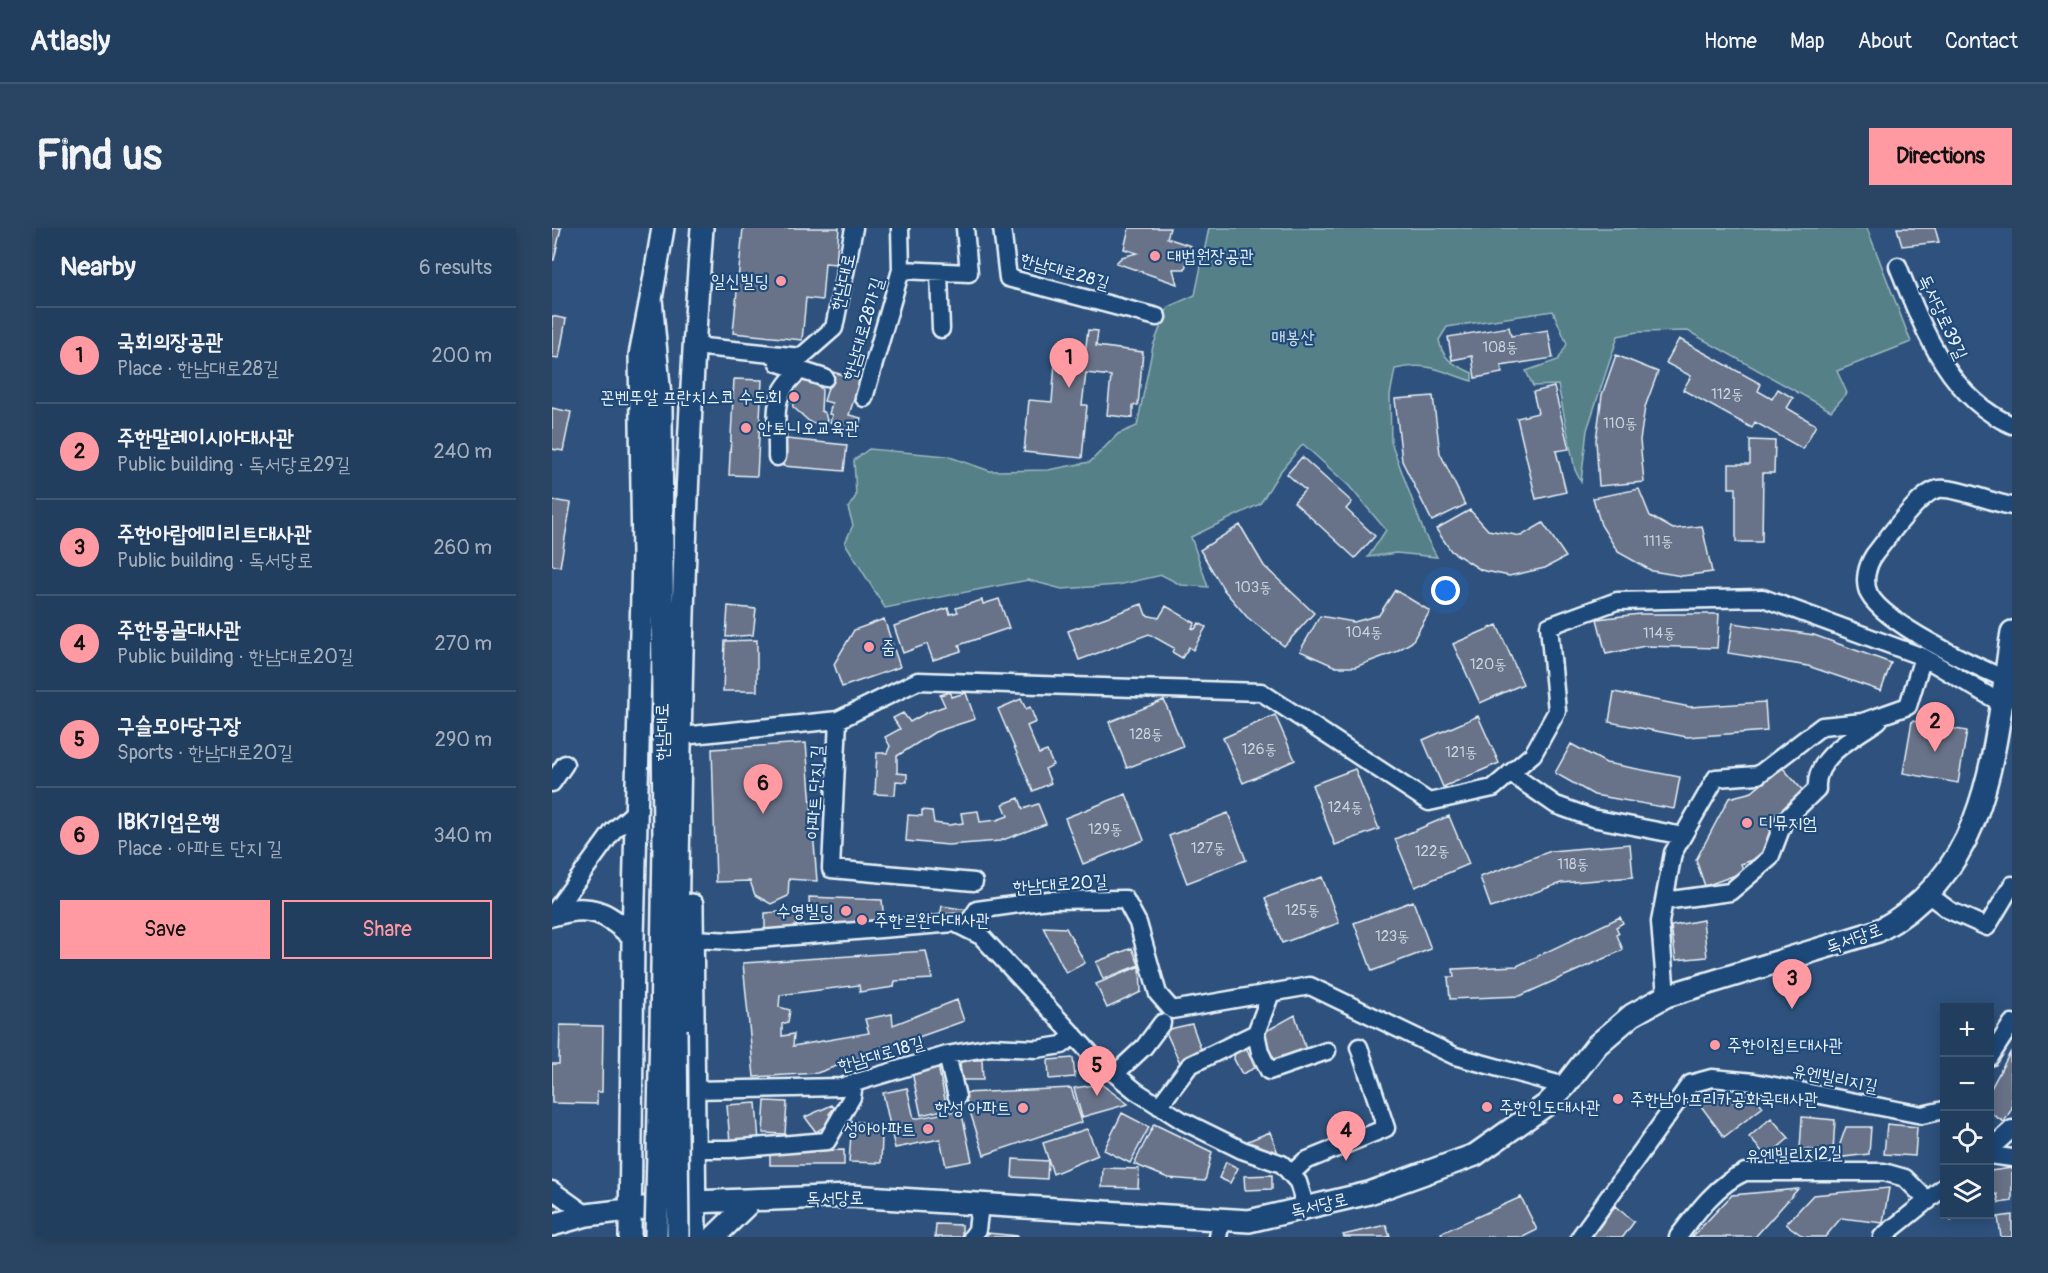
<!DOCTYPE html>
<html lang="en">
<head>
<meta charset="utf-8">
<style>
	:root { --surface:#223e5e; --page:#2a4564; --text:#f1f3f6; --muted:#a2aebc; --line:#3f5773; --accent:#ff9aa2 }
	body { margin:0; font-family:Pangolin,"Poor Story",sans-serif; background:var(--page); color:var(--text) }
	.controls { position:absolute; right:18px; bottom:18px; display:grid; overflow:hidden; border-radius:0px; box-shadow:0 3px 15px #0003 }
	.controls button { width:54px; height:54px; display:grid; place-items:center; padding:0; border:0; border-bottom:2px solid var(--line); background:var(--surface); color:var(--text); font:30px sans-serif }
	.you { position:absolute; left:894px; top:363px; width:21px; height:21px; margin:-15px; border:4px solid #fff; border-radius:50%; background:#1a73e8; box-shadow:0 0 0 9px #1a73e833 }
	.badge { display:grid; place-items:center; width:39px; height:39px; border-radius:50%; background:var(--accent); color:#111; font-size:20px; font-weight:700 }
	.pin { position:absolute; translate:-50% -50px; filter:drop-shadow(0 2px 3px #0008) }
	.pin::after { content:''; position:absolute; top:32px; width:21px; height:18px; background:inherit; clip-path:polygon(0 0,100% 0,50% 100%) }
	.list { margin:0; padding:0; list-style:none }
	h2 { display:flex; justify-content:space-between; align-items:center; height:78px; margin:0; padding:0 24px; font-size:26px }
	h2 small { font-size:20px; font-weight:400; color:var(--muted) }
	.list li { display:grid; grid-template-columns:39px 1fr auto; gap:18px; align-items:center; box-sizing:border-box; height:96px; padding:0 24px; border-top:2px solid var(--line) }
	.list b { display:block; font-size:22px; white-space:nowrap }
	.list p { margin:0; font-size:20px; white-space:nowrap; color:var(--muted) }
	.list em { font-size:20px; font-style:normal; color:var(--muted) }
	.actions { display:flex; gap:12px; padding:18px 24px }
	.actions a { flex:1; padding:14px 0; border:2px solid var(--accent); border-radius:0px; text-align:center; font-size:21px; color:var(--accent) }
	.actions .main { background:var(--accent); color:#111 }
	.icon { flex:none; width:33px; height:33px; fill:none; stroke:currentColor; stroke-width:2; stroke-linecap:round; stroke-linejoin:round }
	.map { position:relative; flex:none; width:1460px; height:1009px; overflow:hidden; border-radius:0px }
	header { display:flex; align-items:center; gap:36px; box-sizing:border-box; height:84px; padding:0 30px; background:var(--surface); border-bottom:2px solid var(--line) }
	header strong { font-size:28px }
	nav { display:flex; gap:33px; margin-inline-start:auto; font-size:21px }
	.intro { display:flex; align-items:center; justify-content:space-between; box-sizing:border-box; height:144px; padding:0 36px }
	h1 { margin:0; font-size:42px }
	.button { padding:15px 27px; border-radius:0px; background:var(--accent); color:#111; font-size:21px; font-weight:700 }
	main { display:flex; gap:36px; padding:0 36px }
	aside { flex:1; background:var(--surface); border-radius:0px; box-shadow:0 3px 15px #0003 }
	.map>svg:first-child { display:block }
</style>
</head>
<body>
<header>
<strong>Atlasly</strong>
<nav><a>Home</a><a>Map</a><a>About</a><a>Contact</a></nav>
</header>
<div class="intro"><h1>Find us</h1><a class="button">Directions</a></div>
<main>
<aside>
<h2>Nearby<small>6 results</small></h2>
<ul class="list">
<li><span class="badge">1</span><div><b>국회의장공관</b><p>Place · 한남대로28길</p></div><em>200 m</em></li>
<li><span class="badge">2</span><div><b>주한말레이시아대사관</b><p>Public building · 독서당로29길</p></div><em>240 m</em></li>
<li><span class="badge">3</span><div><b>주한아랍에미리트대사관</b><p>Public building · 독서당로</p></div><em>260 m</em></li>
<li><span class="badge">4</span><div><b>주한몽골대사관</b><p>Public building · 한남대로20길</p></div><em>270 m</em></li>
<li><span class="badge">5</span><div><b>구슬모아당구장</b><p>Sports · 한남대로20길</p></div><em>290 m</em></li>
<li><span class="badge">6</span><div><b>IBK기업은행</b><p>Place · 아파트 단지 길</p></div><em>340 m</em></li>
</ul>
<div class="actions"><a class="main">Save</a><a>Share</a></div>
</aside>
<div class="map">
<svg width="1460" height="1009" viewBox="0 0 1460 1009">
	<rect width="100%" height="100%" fill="#2e527d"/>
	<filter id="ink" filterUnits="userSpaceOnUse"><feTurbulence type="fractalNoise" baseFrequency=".0167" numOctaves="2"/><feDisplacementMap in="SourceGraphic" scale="12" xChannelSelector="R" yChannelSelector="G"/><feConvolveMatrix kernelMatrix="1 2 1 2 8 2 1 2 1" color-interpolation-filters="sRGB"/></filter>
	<g filter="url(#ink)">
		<path fill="#558088" stroke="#9eb8c0" stroke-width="1.5" d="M657,0h658l44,114 -74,29 10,22 -16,18 -143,-80 -51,1 -19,4 -31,94 -6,52 -6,-12 -17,-85 -25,1 -7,-15 32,-11 9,-16 -14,-33 -106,16 -8,13c4,21 15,24 33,33v8c-30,-9 -44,-20 -77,-12l-5,26 1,47 34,93 12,22 -41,-4 -28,4 18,-27 -37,-44 -46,-42 -24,29 -19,31 -69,33 17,50 -27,-2 -19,-10 -44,10 -56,4 -34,-9 -143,28 -40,-65 8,-18 -5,-17 8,-12 -2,-36 15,-11 78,7 43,15 58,-1 42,-8 28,-28 19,-8 16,-80 15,-39 27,-12z"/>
		<path fill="#687288" stroke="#e8f1f8" stroke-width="1.5" d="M0,0h9l-7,32h-2z
			M191,0h96l-3,36 -11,-1 -3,37 -16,-2 -4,42 -69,-7z
			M577,0h41l-3,10 24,8 -6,23h-12l4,15 -61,-21 6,-6 15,-4 -13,-4z
			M1345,0h38l4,14 -37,4z
			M0,88l14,3 -7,39 -7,-1z
			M957,99l2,9 37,-6 5,28 -52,8 1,7 -27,5 -3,-22 -20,4 -4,-23z
			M536,102l10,1 -2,15 47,6 -5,53h-5v13l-26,-3 4,-39 -25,-3 -4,32h5l-5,53 -58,-6 5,-52 23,2 4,-52 29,3z
			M1127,111l82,45 -3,7 14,8 6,-10 15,9 -6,10 29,17 -13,24 -48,-27 -3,6 -69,-38 8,-14 -25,-13z
			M1064,127l42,17 -13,35 -5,33 4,42 -45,4 -3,-46 6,-45z
			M281,144l27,8 -11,35 12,3 -4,15 -22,-6 1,-3 -6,-2 2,-7 -3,-1 3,-11 -8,-2z
			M182,151l28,1 -5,96 -28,-1z
			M253,152h8l9,10 -1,21 4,2 2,7 -3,4 -13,-1 -18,-16 -2,-17z
			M1002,159l15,62 -13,2 10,41 -30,7 -19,-81 21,-5 -5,-21z
			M881,168l7,57 25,52 -33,16 -30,-60 -7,-62z
			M0,180l19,4 -8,39 -11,-2z
			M234,211l61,6 -3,26 -61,-5z
			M1198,212l25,1 -1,32h-11l-1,69h-26v-54h-7v-24h21z
			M750,229l50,45 -6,7 29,27 -20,22 -61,-56 11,-12 -18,-16z
			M1087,261l11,27 23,13 29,-3 10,46 -30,4 -30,-5 -34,-19 -17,-27 -8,-27z
			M0,272l19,3 -11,64 -8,-2z
			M918,282l18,20 33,6 22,-13 23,34 -21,11 -36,8 -28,-6 -30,-19 -15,-22z
			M688,297l24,41 50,47 -30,33 -37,-29 -23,-27 -24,-40z
			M843,362l35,21 -18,31 -17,10 -40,15h-19l-36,-16 20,-35 34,6 25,-7z
			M447,371l10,29 -50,17 2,6 -28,9 -6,-16 -24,9 -9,-27 54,-18 2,6 8,-2 -2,-4 26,-8 1,4z
			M590,376l4,11 13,3 7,-12 29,17 -3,5 3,1 4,-6 7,4 -13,23 -4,-3 -7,11 -10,-6 2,-4 -25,-14 -70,26 -11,-29z
			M176,378l28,3 -3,26 -27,2z
			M1088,386h79l-2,34 -72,-2 -39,8 -9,-35z
			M332,391l16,48 -58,20 -8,-23 20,-34z
			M1181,395l81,12 77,28 -10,28 -73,-25 -80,-13z
			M945,397l26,59 -43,19 -27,-59z
			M205,412v51h-34l2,-50z
			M398,464l1,5 15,-4 9,26 -40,13 -38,24v17l10,1v8l-11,-1 -1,14 -20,-1 2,-41h10l3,-7 -5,-9 15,-8 -7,-11 10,-5 7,9 16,-9 19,-7 -5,-11z
			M1062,464l76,15 75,-5 2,29 -80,6 -78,-15z
			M469,471l5,10 4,-2 6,15 -9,4 12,28 8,-3 6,14 -8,4 6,14 -18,8 -35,-82z
			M612,472l19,46 -56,22 -18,-46z
			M723,487l20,45 -52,23 -20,-45z
			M926,488l21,47 -56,24 -20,-47z
			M1360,493l55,10 -9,52 -55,-10z
			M254,515l11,138 -28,-2 -1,17 -17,8 -16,-9 -5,-14 -34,1 -4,-133z
			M1019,516l35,19 74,14 -6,32 -80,-14 -39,-22z
			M1230,539l22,25 -28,24 3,14 -17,27 -21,7 3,8 -39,14 -9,-26 33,-62 23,-6z
			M803,541l24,60 -44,16 -23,-60z
			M574,566l18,46 -61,24 -18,-46z
			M467,570l4,11 15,-5 8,20 -46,17 -52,4 -42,-4 2,-26 14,1v-6l10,1 2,12 15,2 14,-2 -2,-10 17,-2 2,11 17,-2 11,-4 -5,-12z
			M676,585l18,47 -59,23 -18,-47z
			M897,588l20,48 -54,23 -20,-48z
			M1078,616l3,33 -72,6 -70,25 -11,-31 71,-26z
			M770,649l17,46 -57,20 -17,-45z
			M257,669l73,3 2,22 -74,2z
			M861,673l18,48 -59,22 -18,-48z
			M390,678l27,4 -7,12 -23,-1z
			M245,683l-1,18h-31v-16z
			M1068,689l3,6 -7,4 3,6 -2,2 6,15 -103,46 -70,3 -2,-22h6l-1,-8 64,-3z
			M1151,692l4,37 -31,3 -5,-34z
			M491,699l23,1 19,35 -19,10z
			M580,720l7,17 -36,14 -7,-17z
			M374,723l6,28 -37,2 -1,6 -34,5 -1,-7 -79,10 -1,12 11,3 -2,12 -6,2v12l12,-2 -1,12 76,-13 -4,-14 27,-5 1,11 64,-25 7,21 -147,52 -63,4 -11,-114z
			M588,738l1,26 -34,16 -11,-24z
			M743,787l12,38 -36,12 -10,-31z
			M640,796l11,31 -22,10 -16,-35z
			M8,797l43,1 -1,66h-5v12l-45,-1v-39h7z
			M693,817l10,23 -13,6 -8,-15 1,-7z
			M1458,825l2,55 -8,14 -14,-9v-23z
			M521,830l2,19 -26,2 -1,-19z
			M408,832h22l1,20h-22z
			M386,838l9,43 -26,6 -9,-43z
			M1166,854l16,21 17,-12 12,16 -39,30 -29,-39z
			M549,856l27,20 -46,13 -8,-29z
			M355,860l7,31 47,-9 11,51 -26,5 -6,-27 -45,9 -12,-55z
			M519,860l11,34 -98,33 -20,-62z
			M213,873l22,1 -2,32 -22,-1z
			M204,875l3,38 -29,2 -3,-38z
			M280,877l2,3 -5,6 5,4 -2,4 -16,10 -11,-15z
			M570,885l27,14 -19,36 -26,-13z
			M1250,889l33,3 -2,31 -33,-2z
			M1219,890l18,20 -22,19 -18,-20z
			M300,893l15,2 15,14 -1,26 -32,-1z
			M602,896l58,28 -7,29 -37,-3 -34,-14z
			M1335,896l30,3 -2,29 -31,-2z
			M1294,899h25l-2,27 -34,4z
			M535,901l11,26 -45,19 -10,-31z
			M718,904l11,29 -43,-16z
			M292,922v15h-74v-14z
			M461,931l35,2 -1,18 -35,-2z
			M674,934l12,6 -8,15 -11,-5z
			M551,940l36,1 -1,19 -36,-1z
			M1460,940v33l-13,2 -2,-9 -7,1v-24z
			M720,947v14l-27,1 -1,-14z
			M1337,960l-6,35 -42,-5 -16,19h-21l-18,-13 27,-29z
			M1246,961l-43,48h-63l40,-42z
			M969,969l16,33 -14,7h-80l-2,-4z
			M1063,978l19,16 -11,15h-31z
			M1395,986h13l-9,7z
			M1460,987v22h-11l-3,-20z
			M384,996l26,1v12h-27z
			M834,997l4,12h-46l-1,-2z
			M435,1005l31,3v1h-31z"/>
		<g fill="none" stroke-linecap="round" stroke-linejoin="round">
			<defs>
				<path id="minor" d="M450,0l6,50 149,39
					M1346,38c24,60 50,132 114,159
					M349,42l68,3 -4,-45
					M387,44l2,57
					M142,118l107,11 33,-29 20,-100
					M226,135l47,15
					M312,170l37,-128 -1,-42
					M225,229c1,-39 -9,-62 24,-87
					M1453,451c-32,-14 -120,-55 -136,-85 -6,-13 -2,-28 5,-39 13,-16 46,-64 65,-66 16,-2 54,14 73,17
					M286,492l-7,149 143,13
					M140,507l146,-15 80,-39 343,11 168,110 64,-14 40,-34 24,-43 -8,-85 68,-25 146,-3 160,59
					M958,545l46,32 36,13 91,18
					M0,555l13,-19
					M1377,667l20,15 38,17 25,-42
					M1112,673l66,-9 40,-34 14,-37 33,-32c-3,-33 39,-52 62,-69
					M0,687l61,-84 24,-21
					M413,700l12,-18 71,-10 77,-1 13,24 20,71 14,16 138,-24 145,70 110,30
					M140,711l41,2 222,-18 26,13 112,120 43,35 47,30 59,29 40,14 16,18 8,26
					M1114,768l-6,-74 13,-69 43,-75 42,-3 64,-49 41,-4 45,-16 15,-49 78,46
					M704,805l4,19 9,19 58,-20
					M395,827l10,42
					M1438,829l22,-34
					M563,846l29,-27 18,-24
					M140,862l149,-3 106,-32 44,-8 46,2 25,-4 12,-10
					M607,878l31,-41 66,-32 15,-40
					M142,921h36l97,-8 25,-44 2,-14
					M1438,921l22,-20
					M1438,927l22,3
					M739,946l14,-13 81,-33 -27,-81
					M0,962l35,25
					M420,1009l5,-7 3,-25
					M666,1009l3,-16
					M1028,1009l110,-153 22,-6 42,4 168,33 22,-5
					M1126,1009c18,-24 39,-53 67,-65h139l21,6 23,23
					M1330,1009l62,-50"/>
				<path id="major" d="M140,677l3,332
					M0,687c37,-12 54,-4 81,22
					M109,801l3,-184 -3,-437 -10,-109 12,-71
					M124,801c3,-267 6,-534 26,-801
					M0,997l35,-10 106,-13 158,-6 398,25 120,-28 106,-38 71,-50 19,-19 32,-41 35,-30 34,-19 212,-65c114,-61 116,-186 134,-299
					M78,1009l3,-300 10,-381 -3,-201 11,-56
					M162,1009l38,-37"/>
			</defs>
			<use href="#minor" stroke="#e8f1f8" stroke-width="21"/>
			<use href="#major" stroke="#e8f1f8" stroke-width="26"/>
			<use href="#minor" stroke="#1f4a7a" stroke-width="16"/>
			<use href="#major" stroke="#1f4a7a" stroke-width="21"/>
			<defs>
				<path id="major-bridge" d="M124,801l2,208
					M104,1009l5,-208"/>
			</defs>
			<use href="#major-bridge" stroke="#e8f1f8" stroke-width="26" stroke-linecap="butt"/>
			<use href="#major-bridge" stroke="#1f4a7a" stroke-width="21"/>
		</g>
	</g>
	<g fill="#ff9aa2" stroke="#1f4a7a" stroke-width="2">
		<circle cx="603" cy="28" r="6"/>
		<circle cx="229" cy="53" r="6"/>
		<circle cx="242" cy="169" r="6"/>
		<circle cx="194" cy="200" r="6"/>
		<circle cx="317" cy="419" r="6"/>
		<circle cx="1195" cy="595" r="6"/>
		<circle cx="294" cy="683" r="6"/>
		<circle cx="310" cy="692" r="6"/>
		<circle cx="1163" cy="817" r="6"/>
		<circle cx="1066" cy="871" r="6"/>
		<circle cx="935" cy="879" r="6"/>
		<circle cx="471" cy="880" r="6"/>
		<circle cx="376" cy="901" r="6"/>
	</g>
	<g text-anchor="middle" stroke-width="4.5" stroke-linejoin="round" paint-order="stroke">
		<g font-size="15" fill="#c8d1dc">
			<text x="948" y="124">108동</text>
			<text x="1175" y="171">112동</text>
			<text x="1068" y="200">110동</text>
			<text x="1106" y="318">111동</text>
			<text x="701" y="364">103동</text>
			<text x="812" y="409">104동</text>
			<text x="1107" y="410">114동</text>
			<text x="936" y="441">120동</text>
			<text x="594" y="511">128동</text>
			<text x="707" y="526">126동</text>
			<text x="909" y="529">121동</text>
			<text x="793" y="584">124동</text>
			<text x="553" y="606">129동</text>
			<text x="656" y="625">127동</text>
			<text x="880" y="628">122동</text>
			<text x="1021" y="641">118동</text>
			<text x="750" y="687">125동</text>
			<text x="840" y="713">123동</text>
		</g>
		<g font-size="18" fill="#e8f1f8" stroke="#1f4a7a" text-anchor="start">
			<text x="615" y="34">대법원장공관</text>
			<text x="217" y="59" text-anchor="end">일신빌딩</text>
			<text x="230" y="175" text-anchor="end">꼰벤뚜알 프란치스코 수도회</text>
			<text x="206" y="206">안토니오교육관</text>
			<text x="329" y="425">줌</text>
			<text x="1207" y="601">디뮤지엄</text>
			<text x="282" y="689" text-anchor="end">수영빌딩</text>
			<text x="322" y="698">주한르완다대사관</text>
			<text x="1175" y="823">주한이집트대사관</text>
			<text x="1078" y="877">주한남아프리카공화국대사관</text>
			<text x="947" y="885">주한인도대사관</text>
			<text x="459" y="886" text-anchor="end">한성 아파트</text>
			<text x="364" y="907" text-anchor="end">성아아파트</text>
		</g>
		<g font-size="18" fill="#e8f1f8" stroke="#1f4a7a">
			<text transform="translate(513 43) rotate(16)" y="6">한남대로28길</text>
			<text transform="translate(291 54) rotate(-78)" y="6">한남대로</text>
			<text transform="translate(1391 89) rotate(65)" y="6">독서당로39길</text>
			<text transform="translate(311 101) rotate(-74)" y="6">한남대로28가길</text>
			<text transform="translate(110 504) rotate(-90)" y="6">한남대로</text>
			<text transform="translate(263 564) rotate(-87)" y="6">아파트 단지 길</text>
			<text transform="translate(508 656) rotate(-4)" y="6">한남대로20길</text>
			<text transform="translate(1302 710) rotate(-20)" y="6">독서당로</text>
			<text transform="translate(329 826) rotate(-16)" y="6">한남대로18길</text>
			<text transform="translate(1283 850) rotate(11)" y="6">유엔빌리지길</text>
			<text transform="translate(1242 926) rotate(-2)" y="6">유엔빌리지2길</text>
			<text transform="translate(283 970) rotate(-1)" y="6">독서당로</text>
			<text transform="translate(767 977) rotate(-13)" y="6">독서당로</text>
		</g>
		<g font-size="18" fill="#d2e0e7" stroke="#1f4a7a">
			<text x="741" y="115">매봉산</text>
		</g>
	</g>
</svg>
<div class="controls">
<button>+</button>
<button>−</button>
<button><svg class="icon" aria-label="locate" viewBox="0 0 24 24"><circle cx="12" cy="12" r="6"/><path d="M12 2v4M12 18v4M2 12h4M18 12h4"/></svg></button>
<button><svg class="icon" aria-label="layers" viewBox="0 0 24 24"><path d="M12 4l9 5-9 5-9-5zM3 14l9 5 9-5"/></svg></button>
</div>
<div class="you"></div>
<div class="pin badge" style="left:517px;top:160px">1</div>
<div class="pin badge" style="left:1383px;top:524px">2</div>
<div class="pin badge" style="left:1240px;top:781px">3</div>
<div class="pin badge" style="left:794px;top:933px">4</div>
<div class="pin badge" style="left:545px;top:868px">5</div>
<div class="pin badge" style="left:211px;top:586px">6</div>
</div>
</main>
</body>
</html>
